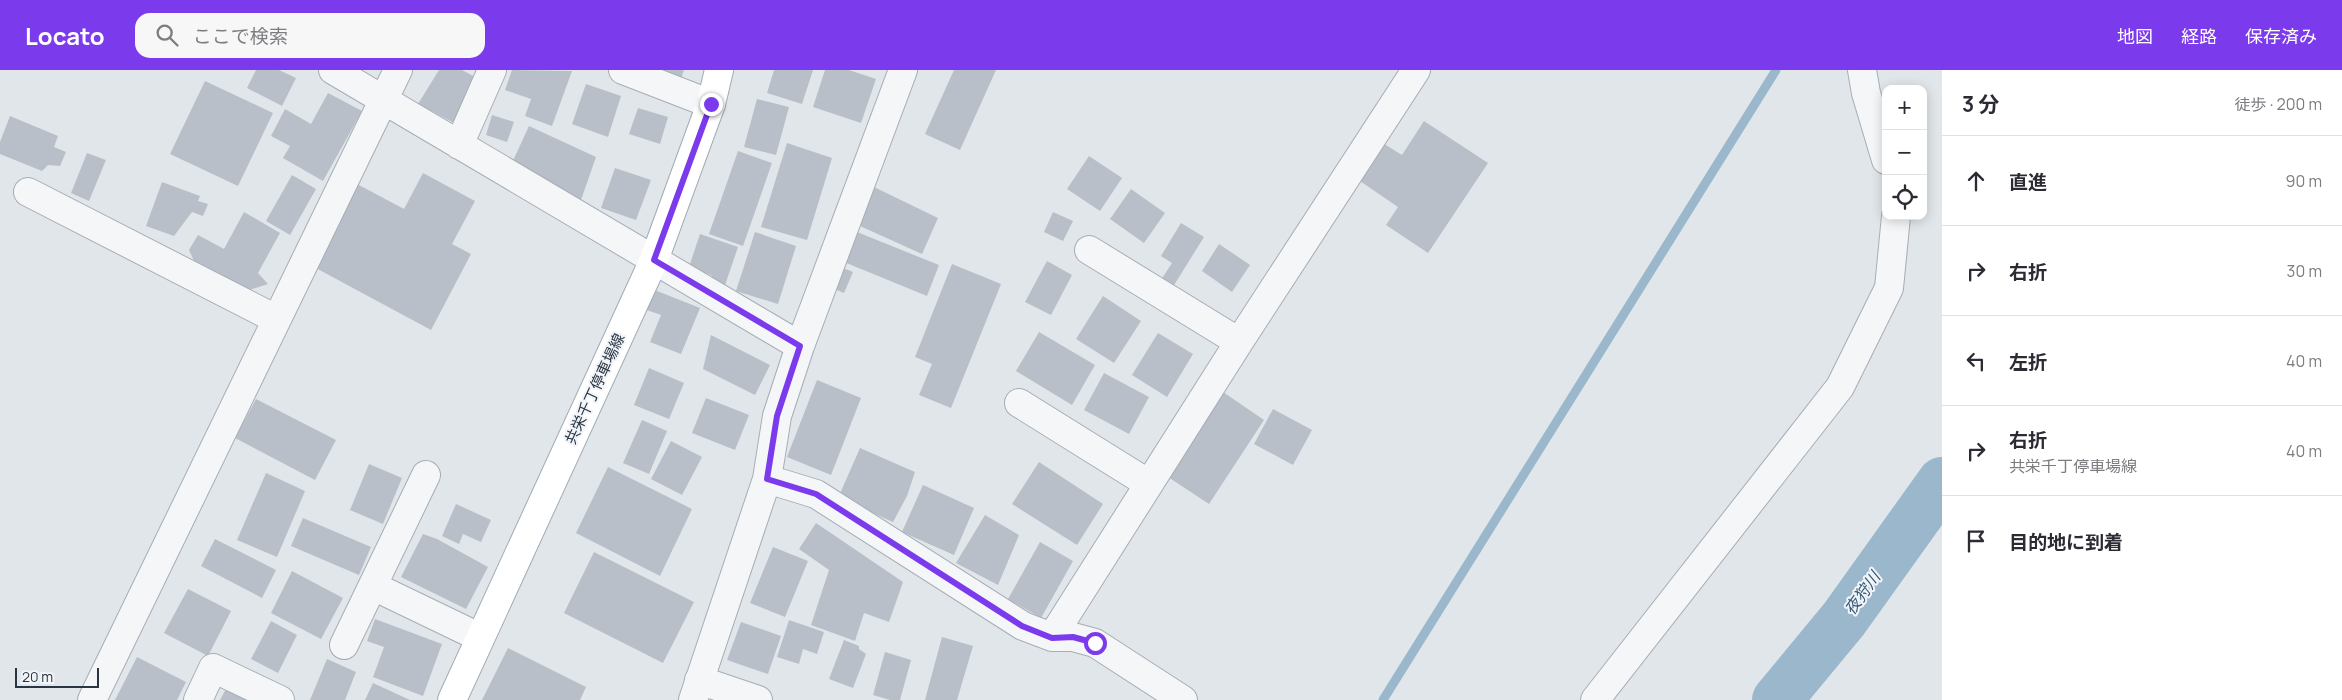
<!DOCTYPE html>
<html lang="ja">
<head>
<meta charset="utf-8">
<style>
	:root { --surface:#fff; --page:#f7f7f7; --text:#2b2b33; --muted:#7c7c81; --line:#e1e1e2; --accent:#7c3aed }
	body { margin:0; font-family:Manrope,"Noto Sans JP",sans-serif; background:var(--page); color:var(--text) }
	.controls { position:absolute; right:15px; top:15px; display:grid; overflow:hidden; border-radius:10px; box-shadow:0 2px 12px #0003 }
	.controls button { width:45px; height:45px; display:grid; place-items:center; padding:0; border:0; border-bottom:1px solid var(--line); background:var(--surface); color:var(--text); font:25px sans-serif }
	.scale { position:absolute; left:15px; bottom:12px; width:84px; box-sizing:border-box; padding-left:5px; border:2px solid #293543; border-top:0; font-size:14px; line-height:18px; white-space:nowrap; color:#293543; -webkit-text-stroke:4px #f1f4f8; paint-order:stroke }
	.stop { position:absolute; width:15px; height:15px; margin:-11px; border:4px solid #7c3aed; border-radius:50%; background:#fff }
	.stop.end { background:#7c3aed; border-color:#fff; box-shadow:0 1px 5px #0008 }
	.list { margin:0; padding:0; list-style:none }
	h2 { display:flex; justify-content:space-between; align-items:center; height:65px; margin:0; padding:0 20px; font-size:21px }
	h2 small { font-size:16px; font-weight:400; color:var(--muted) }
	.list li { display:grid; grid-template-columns:32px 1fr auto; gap:15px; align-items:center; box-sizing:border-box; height:90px; padding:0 20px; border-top:1px solid var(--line) }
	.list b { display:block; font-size:19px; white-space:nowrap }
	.list p { margin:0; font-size:16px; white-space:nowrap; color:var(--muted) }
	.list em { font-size:16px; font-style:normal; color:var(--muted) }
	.icon { flex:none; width:28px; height:28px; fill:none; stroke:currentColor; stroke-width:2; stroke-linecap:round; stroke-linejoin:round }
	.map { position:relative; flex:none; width:1942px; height:630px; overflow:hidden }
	header { display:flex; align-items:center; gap:30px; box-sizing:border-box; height:70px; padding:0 25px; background:var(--accent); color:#fff }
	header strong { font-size:24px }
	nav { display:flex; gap:28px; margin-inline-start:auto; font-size:18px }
	.search { width:350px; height:45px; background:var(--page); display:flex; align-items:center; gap:12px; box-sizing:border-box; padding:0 18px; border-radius:15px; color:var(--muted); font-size:19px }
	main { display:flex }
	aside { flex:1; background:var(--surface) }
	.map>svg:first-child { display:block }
</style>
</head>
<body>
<header>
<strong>Locato</strong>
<div class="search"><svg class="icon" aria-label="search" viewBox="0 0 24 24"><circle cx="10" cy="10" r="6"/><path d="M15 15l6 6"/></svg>ここで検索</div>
<nav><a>地図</a><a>経路</a><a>保存済み</a></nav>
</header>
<main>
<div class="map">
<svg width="1942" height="630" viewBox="0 0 1942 630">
	<rect width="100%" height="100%" fill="#e1e6ea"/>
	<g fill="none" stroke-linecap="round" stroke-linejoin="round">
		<path stroke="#9bb7cb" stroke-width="9" d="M1383,630l393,-630"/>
		<path stroke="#9bb7cb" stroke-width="50" d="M1777,630l67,-81 98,-137"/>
	</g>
	<path fill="#b8bfc8" d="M256,0h23l17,8 -14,28 -35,-18z
		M439,0h23l15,8 -21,46 -38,-20z
		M512,0l60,1 -20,55 -27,-10 6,-17 -26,-9z
		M653,0h31l-3,9z
		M774,0h39l-11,34 -35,-11z
		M825,0h24l27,9 -15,44 -48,-16z
		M954,0h42l-36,80 -35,-16z
		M205,11l68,32 -35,73 -68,-32z
		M586,14l35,12 -13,41 -36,-13z
		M328,23l34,18 -39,70 -40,-23 7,-12 -19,-10 14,-27 26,15z
		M757,29l32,8 -13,48 -32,-8z
		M638,38l30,9 -8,27 -31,-10z
		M492,45l22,7 -7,20 -21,-7z
		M10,46l48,20 -4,11 12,5 -6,14 -12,-1 -6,6 -42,-17v-12z
		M1424,51l64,42 -60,90 -42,-28 12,-18 -41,-28 24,-37 21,13z
		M529,56l67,31 -15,43 -69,-37z
		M787,73l45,15 -25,82 -46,-13z
		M738,81l34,12 -29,83 -34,-12z
		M87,83l19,7 -17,41 -18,-8z
		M1089,86l33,22 -22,33 -33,-22z
		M615,98l36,12 -15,40 -35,-12z
		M423,103l52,28 -23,43 19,10 -40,76 -117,-63 43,-83 47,25z
		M292,105l24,14 -26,46 -24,-14z
		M162,112l38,14 -2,5 10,3 -5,12 -11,-4 -18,24 -28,-10z
		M874,117l64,31 -16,36 -62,-28z
		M1131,119l34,24 -21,30 -34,-24z
		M244,142l36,21 -22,40 10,11 -19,6 -55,-29 -5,-11 9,-15 26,14z
		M1053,142l20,9 -10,20 -19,-9z
		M1181,153l23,14 -33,53 -10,-10 11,-17 -11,-7z
		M755,162l41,14 -18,58 -42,-13z
		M857,162l82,33 -12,31 -83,-34z
		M700,164l38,13 -15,44 -12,-16 -22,-8z
		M1219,174l31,21 -18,27 -30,-21z
		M1047,191l25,14 -21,40 -26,-13z
		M952,194l49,20 -50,124 -32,-13 13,-31 -17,-7z
		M836,195l17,7 -9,21 -17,-7z
		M652,219l48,19 -19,46 -31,-12 11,-27 -17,-6z
		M1103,226l38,25 -27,42 -38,-24z
		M1039,262l56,33 -23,40 -56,-34z
		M1158,263l35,21 -26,43 -35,-22z
		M711,265l59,30 -15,30 -52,-26z
		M649,298l35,15 -15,36 -35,-14z
		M1104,303l45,24 -20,37 -45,-24z
		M817,310l44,18 -30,77 -44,-18z
		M1223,322l41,28 -55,84 -41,-27z
		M706,328l43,17 -14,35 -43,-17z
		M256,329l80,41 -21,40 -80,-42z
		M1273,339l39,21 -19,35 -39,-21z
		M642,350l25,11 -18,43 -26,-11z
		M671,371l31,16 -20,38 -31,-16z
		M860,378l55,24 -8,24 -14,26 -55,-24z
		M1039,392l64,42 -26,41 -65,-41z
		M369,394l33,14 -19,46 -33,-14z
		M608,397l84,42 -32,67 -84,-43z
		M266,403l39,18 -28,66 -40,-17z
		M923,415l51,23 -20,47 -52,-23z
		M456,434l35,16 -10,22 -18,-8 -4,10 -17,-8z
		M985,445l34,20 -21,50 -42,-22z
		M303,448l68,29 -12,28 -68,-29z
		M816,453l87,59 -14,40 -25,-9 -9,28 -44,-16 18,-55 -30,-21z
		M423,464l14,5 51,28 -22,42 -65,-32z
		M215,469l61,31 -14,28 -61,-32z
		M1040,472l33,19 -32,57 -33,-19z
		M773,477l35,14 -23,56 -35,-14z
		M594,482l100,50 -31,61 -99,-50z
		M292,501l51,27 -22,41 -50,-26z
		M188,519l43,22 -23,45 -44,-23z
		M375,549l67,25 -19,52 -50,-19 11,-30 -17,-6z
		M789,550l35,12 -7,22 -14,-5 -4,15 -22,-7z
		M271,551l26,14 -19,38 -27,-14z
		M741,552l40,14 -13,38 -41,-14z
		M942,567l31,9 -16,54h-32z
		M844,570l15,6v3l7,5 -13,34 -24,-9z
		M508,578l78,39 -6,13h-98z
		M885,582l26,8 -11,40h-10l-17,-5z
		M137,587l49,25 -9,18h-62z
		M327,589l29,13 -11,28h-35z
		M373,613l37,17h-45z
		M228,615l28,15h-36z"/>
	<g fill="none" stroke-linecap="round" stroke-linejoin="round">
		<defs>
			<path id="minor" d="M333,0l467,276
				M623,0l88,34
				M1862,0l4,23 20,67
				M459,75l33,-75
				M28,122l248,127
				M1089,180l150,92
				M1019,333l130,81
				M767,409l49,15 207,132 29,11h21l22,6 88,57
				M373,516l106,51
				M1052,567l187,-295 177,-272
				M344,575l82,-170
				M699,610l59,20
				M92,630l306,-630
				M198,630l15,-32 67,32
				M693,630l74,-221 10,-63 23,-70 103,-276
				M1595,630l245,-313 49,-99 7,-72"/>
			<path id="major" d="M452,630l202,-440 57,-156 8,-34"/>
		</defs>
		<use href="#minor" stroke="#a6adb5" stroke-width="30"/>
		<use href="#major" stroke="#a0abb6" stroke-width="30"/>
		<use href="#minor" stroke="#f4f6f8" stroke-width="28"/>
		<use href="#major" stroke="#fff" stroke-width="28"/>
	</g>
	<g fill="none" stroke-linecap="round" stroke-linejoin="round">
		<path stroke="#7c3aed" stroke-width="6" d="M711,34l-57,156 146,86 -23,70 -10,63 49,15 206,132 30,12 21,-1 22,6"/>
	</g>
	<g text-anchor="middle" stroke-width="4" stroke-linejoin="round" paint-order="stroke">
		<g font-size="15" fill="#293543" stroke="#f1f4f8">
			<text transform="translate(595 319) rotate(-65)" y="5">共栄千丁停車場線</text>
		</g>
		<g font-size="16" font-style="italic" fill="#325878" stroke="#f1f4f8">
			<text transform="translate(1862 523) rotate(-54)" y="6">夜狩川</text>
		</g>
	</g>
</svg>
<div class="controls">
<button>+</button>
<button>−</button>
<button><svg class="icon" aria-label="locate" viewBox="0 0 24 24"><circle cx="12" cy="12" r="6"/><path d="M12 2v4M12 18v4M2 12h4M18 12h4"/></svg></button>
</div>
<div class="scale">20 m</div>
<div class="stop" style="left:1095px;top:573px"></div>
<div class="stop end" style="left:711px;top:34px"></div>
</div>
<aside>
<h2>3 分<small>徒歩 · 200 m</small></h2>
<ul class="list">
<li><svg class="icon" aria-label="ahead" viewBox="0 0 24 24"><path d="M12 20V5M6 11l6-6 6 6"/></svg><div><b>直進</b></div><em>90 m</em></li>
<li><svg class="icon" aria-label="right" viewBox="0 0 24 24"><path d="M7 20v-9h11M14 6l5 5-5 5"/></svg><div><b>右折</b></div><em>30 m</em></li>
<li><svg class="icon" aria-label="left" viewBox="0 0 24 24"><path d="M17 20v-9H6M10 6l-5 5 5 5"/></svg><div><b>左折</b></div><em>40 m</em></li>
<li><svg class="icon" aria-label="right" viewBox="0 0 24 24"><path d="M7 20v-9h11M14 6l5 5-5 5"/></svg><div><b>右折</b><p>共栄千丁停車場線</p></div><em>40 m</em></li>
<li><svg class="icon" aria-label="arrive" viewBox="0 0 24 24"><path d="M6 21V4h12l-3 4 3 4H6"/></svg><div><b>目的地に到着</b></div></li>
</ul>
</aside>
</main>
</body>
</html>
